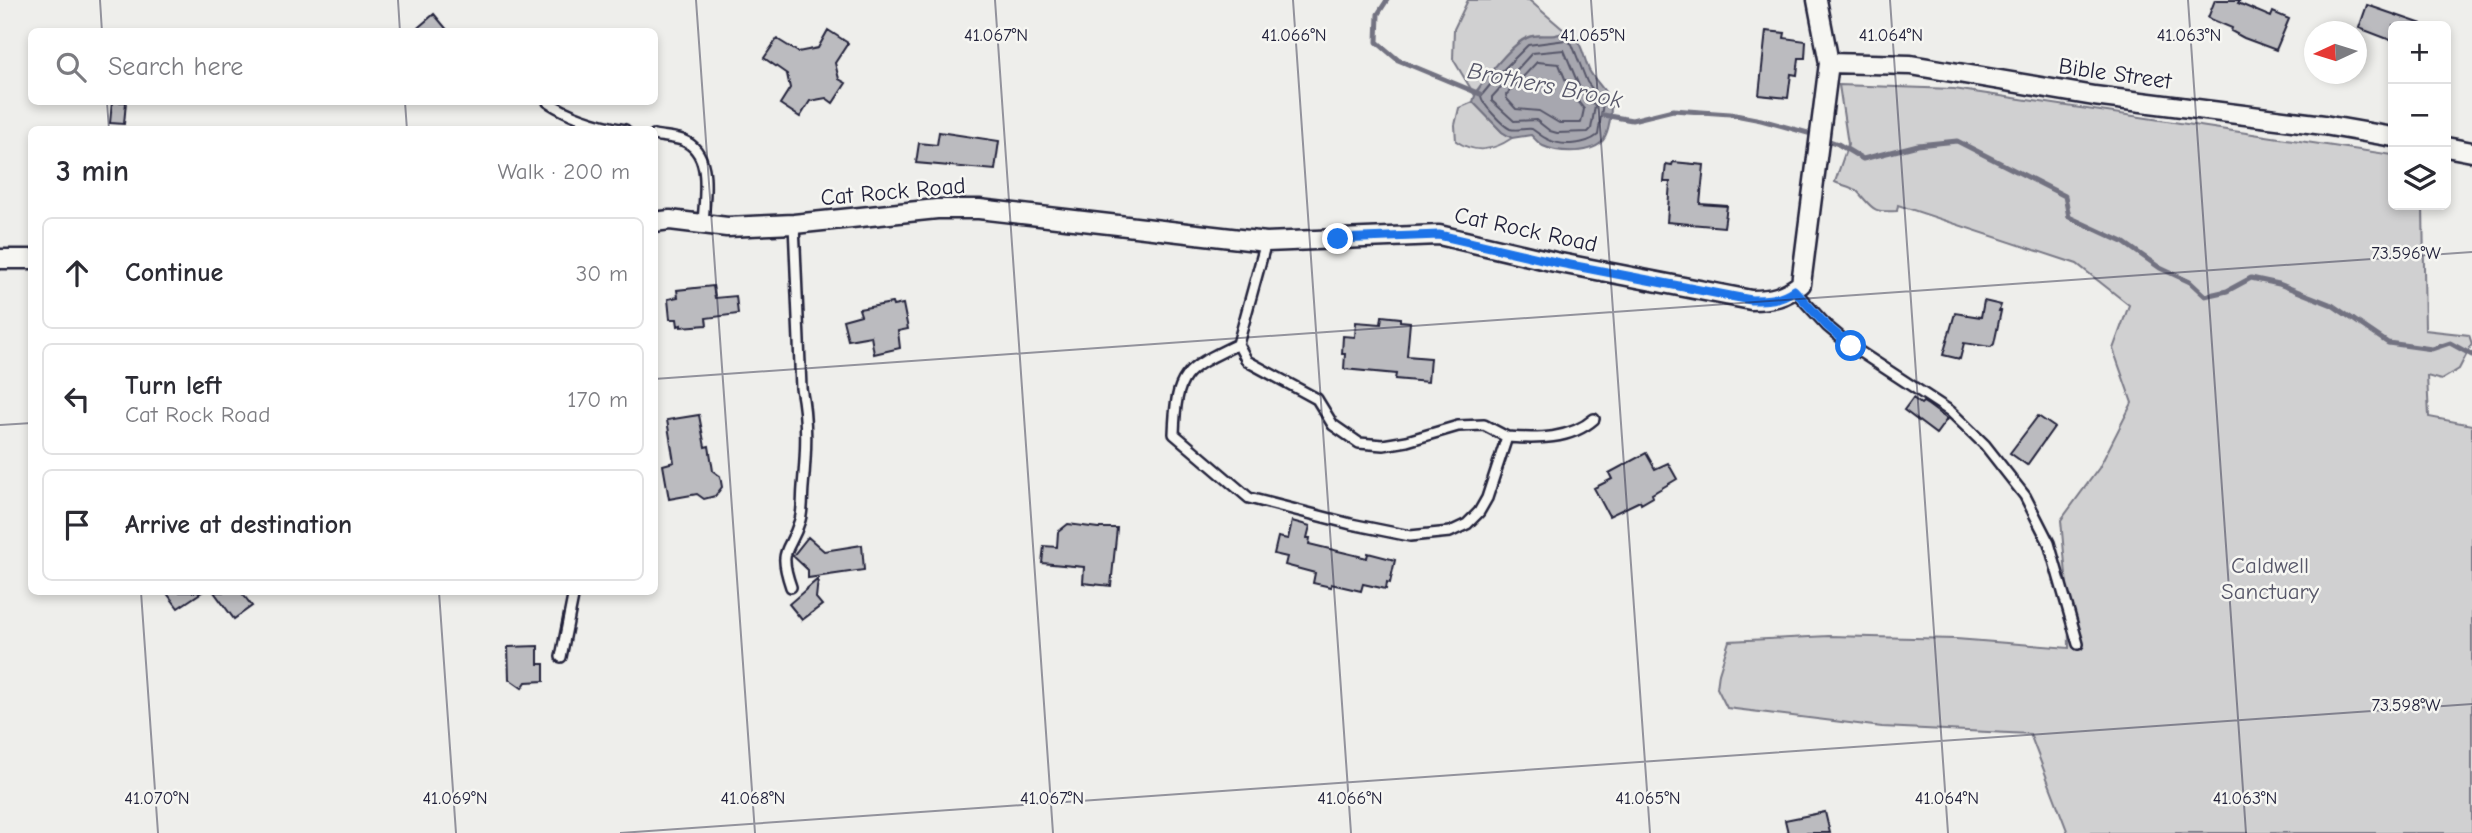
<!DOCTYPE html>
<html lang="en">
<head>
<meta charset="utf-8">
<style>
	:root { --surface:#fff; --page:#f7f7f7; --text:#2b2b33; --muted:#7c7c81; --line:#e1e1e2 }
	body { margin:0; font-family:"Comic Neue",sans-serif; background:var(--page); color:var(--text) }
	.controls { position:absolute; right:21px; top:21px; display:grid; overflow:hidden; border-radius:10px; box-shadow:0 4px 10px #0003 }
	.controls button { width:63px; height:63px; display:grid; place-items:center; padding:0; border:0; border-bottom:2px solid var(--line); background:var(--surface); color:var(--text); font:35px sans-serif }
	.compass { position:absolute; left:2304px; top:21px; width:63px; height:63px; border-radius:50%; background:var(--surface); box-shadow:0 4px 10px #0003; rotate:266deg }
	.stop { position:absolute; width:21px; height:21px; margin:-16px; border:5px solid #1a73e8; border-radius:50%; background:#fff }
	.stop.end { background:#1a73e8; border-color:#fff; box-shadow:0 2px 7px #0008 }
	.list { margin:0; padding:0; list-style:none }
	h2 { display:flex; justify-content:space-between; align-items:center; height:91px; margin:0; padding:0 28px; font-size:30px }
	h2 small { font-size:23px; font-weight:400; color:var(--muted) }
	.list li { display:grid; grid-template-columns:46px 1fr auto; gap:21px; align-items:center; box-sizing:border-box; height:112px; margin:0 14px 14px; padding:0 14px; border:2px solid var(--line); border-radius:10px }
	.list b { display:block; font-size:26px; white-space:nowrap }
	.list p { margin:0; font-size:23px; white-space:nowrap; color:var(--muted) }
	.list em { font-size:23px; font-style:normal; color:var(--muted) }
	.icon { flex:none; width:38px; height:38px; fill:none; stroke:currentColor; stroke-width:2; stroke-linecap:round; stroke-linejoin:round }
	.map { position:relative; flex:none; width:2472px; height:833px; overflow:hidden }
	.search { position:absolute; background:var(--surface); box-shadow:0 4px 10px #0003; left:28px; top:28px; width:630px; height:77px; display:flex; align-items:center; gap:18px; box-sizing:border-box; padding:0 24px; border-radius:10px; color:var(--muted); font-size:26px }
	.panel { position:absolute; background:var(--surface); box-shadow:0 4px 10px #0003; left:28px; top:126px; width:630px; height:469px; border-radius:10px }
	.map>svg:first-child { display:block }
</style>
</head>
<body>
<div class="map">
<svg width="2472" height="833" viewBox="0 0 2472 833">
	<rect width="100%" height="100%" fill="#eeeeeb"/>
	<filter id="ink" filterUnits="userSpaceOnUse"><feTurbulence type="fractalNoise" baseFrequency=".0143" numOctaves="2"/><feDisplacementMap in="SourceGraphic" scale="14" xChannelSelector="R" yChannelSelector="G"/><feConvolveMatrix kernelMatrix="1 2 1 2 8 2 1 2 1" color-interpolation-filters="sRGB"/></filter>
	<g filter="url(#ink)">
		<path fill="#d0d0d1" stroke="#797986" stroke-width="2" d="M1468,0h61l36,31c-12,9 -25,1 -37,6 -18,7 -41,41 -54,57l-21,-35 1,-30z
			M1839,85l115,4 439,66v50h30l2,125 44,5 3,9 -13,25 -18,11 -14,-4 2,41 43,8v408h-404l-38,-99 -148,-7 -155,-19 -10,-20 2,-15 10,-32 100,-5 127,3 113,9 -1,-51 -7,-77 38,-52 33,-65 -19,-54 16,-44 -52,-41 -179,-59 -1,6c-26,2 -24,-3 -40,-20 -5,-4 -16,-6 -22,-9l13,-38z
			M1473,102l29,30 10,6c-19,13 -37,16 -56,3l-1,-16 4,-17z"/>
		<path fill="#a7a7af" stroke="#727281" stroke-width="2" d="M1565,31c19,11 16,20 24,39 6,12 22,24 22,37 0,8 -2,25 -7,32 -10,16 -46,14 -61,7 -4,-2 -8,-7 -12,-11l-19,3 -10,-6 -29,-30c3,-16 39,-58 54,-64 13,-6 26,2 38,-7z"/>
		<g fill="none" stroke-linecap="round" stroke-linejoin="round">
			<path stroke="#575769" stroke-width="2" d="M1566,40l6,4 15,38 16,21 -5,32c-12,10 -37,12 -51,4 -5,-2 -10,-7 -15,-10 -6,-1 -16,2 -22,0 -8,-4 -28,-25 -29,-33l19,-23 28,-28z
				M1564,50l15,36 16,20 -4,23 -3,3 -31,1 -7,-2 -14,-11 -22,1 -22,-20v-4l40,-44z
				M1537,62l22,2 11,27 14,18 -3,14h-22l-20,-12 -23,-2 -9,-10 -1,-4z"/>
			<path stroke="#727281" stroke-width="5" d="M1387,0l-9,14 -1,28 21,18 82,34
				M1603,115l29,5 41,-10 57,4 31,6 47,13 30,11 25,15 55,-14 39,-4 108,55 4,21 54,25 37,26 30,14 15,14 22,-5 24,-13 28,6 53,21 56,38 44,6 18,-6 22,12"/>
		</g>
		<path fill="#bbbbbf" stroke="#22223b" stroke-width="2" d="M2215,0h25l-2,3 33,14 2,-5 16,7 -13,31 -32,-12 -13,-7 1,-3 -24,-10z
			M2367,5l55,19v2h-29v15l-34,-13z
			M434,14l15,18h-36z
			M828,30l20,13 -13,20 4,16 7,4 -13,20 -7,-5 -16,3 -10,16 -20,-13 10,-16 -3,-14 -23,-16 13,-19 21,13 20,-4z
			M1766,31l19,2 -1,5 22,3 -1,17h-6l-2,17 -6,-1 -3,24 -29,-3z
			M112,102h14l-2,22 -14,-1z
			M939,132l60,9 -4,29 -79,-7 3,-20 18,2z
			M1673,162l31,3 -4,39 27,2 -3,21 -57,-5 3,-40h-6l2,-18 6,1z
			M713,286l2,12 21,-2 2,18 -32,4 1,7 -26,2v-2l-3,1 -1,-7h-7l-2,-20 10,-2 -1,-7z
			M1984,301l17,4 -2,6h2l-7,33 -3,3 -27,-4 -4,16 -17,-4 12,-42 26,4z
			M892,303l1,3 10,-2 5,25 -10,2 2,17 -26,6 -3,-18 -23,4 -5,-20 18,-5 -2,-6z
			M1382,316l18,2v3l10,1 -3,34 23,2 -2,24 -33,-3 1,-5 -52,-5 1,-15h-3l1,-18 12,1 1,-15 25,2z
			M1913,398l8,6 2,-2 5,3 19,14 -11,15 -32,-24z
			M699,415l6,32 4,-1 4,25 7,5 2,11 -7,9 -11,3 -7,-5 -28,5 -6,-34 11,-3 -7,-42z
			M2038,416l16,11 -27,38 -17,-12z
			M1646,453l9,16 13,-6 9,16 -25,15 1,3 -12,7 -1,-3 -31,15 -15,-28 18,-9 -3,-6z
			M1292,521l18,5 -3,12h3l-1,6 58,14 1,-5 27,7 -5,23 -3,-1 -1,7 -23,-5 -2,7 -30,-7v3l-18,-4 2,-10 -30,-8 2,-8 -13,-3 4,-17 10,2z
			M1068,524l30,4h19l-6,58 -28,-3 1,-16 -42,-4 2,-17 13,1 1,-15z
			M808,537l16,14 38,-6 2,25 -56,8v-8l-15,-14z
			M818,579l-2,19 6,7 -20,15 -13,-16z
			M166,592h36l-24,16z
			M214,592h27l11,14 -18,13z
			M538,646v18h6v17l-18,1 -4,6 -13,-9 -1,-32z
			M1825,812l5,21h-42l-3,-13z"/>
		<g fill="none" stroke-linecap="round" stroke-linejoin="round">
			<defs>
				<path id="lane" d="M548,102c23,15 50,23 77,28
					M654,135c9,2 19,2 28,5 32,12 22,57 21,84
					M1266,242l-28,102c-54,26 -62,29 -64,90l75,64 102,26 59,12 40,-4 17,-8 12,-12 8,-14 20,-61c30,2 63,3 87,-18
					M1794,290l33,36 24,20 99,65 35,34 40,51 24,47 29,101
					M1238,344l9,17 70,38 16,26 26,18 24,2 24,-4 51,-15 26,-1 23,12
					M791,587c-14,-41 -1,-33 9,-67 3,-10 2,-23 3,-33 3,-34 5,-65 -2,-99l-7,-164
					M561,657l13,-65"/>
				<path id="street" d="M1829,63l82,2 183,31 230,29 69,12
					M2446,147l26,5
					M654,222l16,-2 57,7 67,-3 143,-15h42l287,33 173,-7 116,27 196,38c21,0 33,-3 50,-16l28,-221 -12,-63
					M0,259h32"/>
			</defs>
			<use href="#lane" stroke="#22223b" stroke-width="14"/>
			<use href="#street" stroke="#22223b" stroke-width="23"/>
			<use href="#lane" stroke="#f6f6f2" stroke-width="9"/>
			<use href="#street" stroke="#f6f6f2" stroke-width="18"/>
		</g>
	</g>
	<g fill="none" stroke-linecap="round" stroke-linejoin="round" filter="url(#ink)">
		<path stroke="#1a73e8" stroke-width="9" d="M1338,239l101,-4 116,27 196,38c16,0 29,0 43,-10l33,36 24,20"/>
	</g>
	<path fill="none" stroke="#22223b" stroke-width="2" stroke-opacity="0.45" d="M100,0l2,32M398,0l2,32M696,0l59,833M995,0l58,833M1293,0l58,833M1591,0l59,833M1890,0l58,833M2188,0l58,833M107,102l2,28M405,102l2,28M654,379l1818,-127M0,425l32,-2M141,592l17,241M439,592l17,241M620,833l1852,-129"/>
	<g text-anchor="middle" stroke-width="5" stroke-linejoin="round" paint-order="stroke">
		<g font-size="23" fill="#22223b" stroke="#f6f6f2">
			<text transform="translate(2115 73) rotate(8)" y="8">Bible Street</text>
			<text transform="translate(893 191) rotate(-5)" y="8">Cat Rock Road</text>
			<text transform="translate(1526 229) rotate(12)" y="8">Cat Rock Road</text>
		</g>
		<g font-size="23" fill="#565668" stroke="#f6f6f2">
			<text x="2270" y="573">Caldwell<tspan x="2270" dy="26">Sanctuary</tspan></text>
		</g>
		<g font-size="24" font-style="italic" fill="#575769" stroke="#f6f6f2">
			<text transform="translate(1545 85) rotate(11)" y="8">Brothers Brook</text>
		</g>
	</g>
	<g font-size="18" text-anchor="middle" fill="#22223b" stroke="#f6f6f2" stroke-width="5" stroke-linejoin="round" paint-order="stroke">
		<text x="996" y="41">41.067°N</text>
		<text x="1294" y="41">41.066°N</text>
		<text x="1593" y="41">41.065°N</text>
		<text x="1891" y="41">41.064°N</text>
		<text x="2189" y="41">41.063°N</text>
		<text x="2406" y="259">73.596°W</text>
		<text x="2406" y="711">73.598°W</text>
		<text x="157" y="804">41.070°N</text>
		<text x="455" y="804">41.069°N</text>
		<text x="753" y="804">41.068°N</text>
		<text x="1052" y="804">41.067°N</text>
		<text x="1350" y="804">41.066°N</text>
		<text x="1648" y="804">41.065°N</text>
		<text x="1947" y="804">41.064°N</text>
		<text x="2245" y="804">41.063°N</text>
	</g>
</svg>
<div class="controls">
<button>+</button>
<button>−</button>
<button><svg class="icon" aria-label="layers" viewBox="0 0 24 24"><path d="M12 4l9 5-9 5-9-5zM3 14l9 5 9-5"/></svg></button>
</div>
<svg class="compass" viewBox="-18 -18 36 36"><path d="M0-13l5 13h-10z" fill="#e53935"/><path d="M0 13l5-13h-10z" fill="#7c7c81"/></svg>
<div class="stop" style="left:1851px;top:346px"></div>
<div class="stop end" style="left:1338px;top:239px"></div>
<div class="search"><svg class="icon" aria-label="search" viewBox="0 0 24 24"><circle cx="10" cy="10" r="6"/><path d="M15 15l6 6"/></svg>Search here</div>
<section class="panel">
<h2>3 min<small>Walk · 200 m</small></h2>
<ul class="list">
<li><svg class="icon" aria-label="ahead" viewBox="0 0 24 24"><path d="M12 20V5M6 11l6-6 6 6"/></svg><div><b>Continue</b></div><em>30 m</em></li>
<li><svg class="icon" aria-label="left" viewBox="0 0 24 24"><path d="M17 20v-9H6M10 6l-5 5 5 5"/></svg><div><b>Turn left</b><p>Cat Rock Road</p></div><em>170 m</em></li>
<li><svg class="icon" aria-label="arrive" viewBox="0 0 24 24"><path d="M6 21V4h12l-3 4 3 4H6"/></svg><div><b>Arrive at destination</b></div></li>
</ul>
</section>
</div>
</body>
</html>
